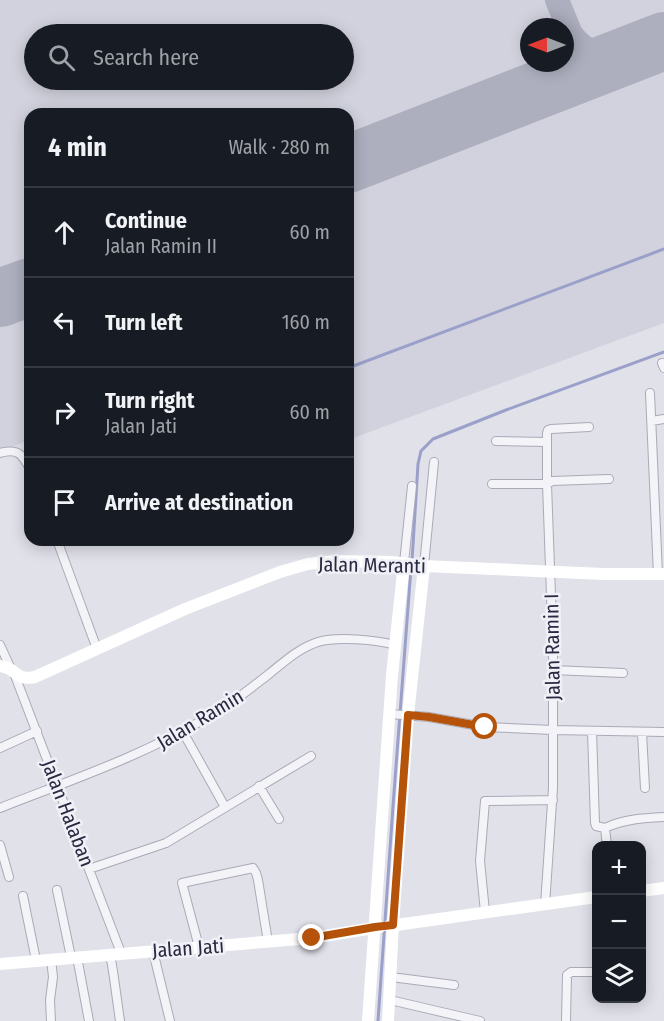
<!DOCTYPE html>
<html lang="en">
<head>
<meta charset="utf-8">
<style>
	:root { --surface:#171b24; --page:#242831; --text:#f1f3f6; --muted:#9ea1a6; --line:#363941 }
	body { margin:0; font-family:"Fira Sans Condensed",sans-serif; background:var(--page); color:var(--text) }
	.controls { position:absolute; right:18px; bottom:18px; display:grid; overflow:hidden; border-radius:12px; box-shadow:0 3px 15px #0003 }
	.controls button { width:54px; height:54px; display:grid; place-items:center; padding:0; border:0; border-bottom:2px solid var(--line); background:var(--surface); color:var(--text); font:30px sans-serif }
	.compass { position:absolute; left:520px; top:18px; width:54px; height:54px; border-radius:50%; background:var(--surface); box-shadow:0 3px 15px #0003; rotate:270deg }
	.stop { position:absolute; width:18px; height:18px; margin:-14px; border:4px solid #b45309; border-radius:50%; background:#fff }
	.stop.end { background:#b45309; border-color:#fff; box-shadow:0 2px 6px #0008 }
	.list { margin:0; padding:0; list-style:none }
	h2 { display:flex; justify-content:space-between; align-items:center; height:78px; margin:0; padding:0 24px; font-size:26px }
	h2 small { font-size:20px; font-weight:400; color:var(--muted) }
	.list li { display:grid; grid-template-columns:39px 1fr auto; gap:18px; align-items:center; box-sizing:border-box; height:90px; padding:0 24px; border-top:2px solid var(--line) }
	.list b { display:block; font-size:22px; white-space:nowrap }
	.list p { margin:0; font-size:20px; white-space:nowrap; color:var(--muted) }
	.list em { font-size:20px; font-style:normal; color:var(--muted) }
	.icon { flex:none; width:33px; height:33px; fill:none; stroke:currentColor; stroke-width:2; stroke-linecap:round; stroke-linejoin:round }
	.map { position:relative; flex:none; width:664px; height:1021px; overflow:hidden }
	.search { position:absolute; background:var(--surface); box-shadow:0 3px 15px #0003; left:24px; top:24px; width:330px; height:66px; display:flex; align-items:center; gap:15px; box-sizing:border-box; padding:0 21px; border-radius:33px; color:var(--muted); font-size:22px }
	.panel { position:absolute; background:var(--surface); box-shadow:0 3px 15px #0003; left:24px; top:108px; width:330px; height:438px; border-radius:18px }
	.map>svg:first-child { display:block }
</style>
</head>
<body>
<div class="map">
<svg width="664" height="1021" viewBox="0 0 664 1021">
	<rect width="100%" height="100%" fill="#e0e1e9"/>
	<path fill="#d2d2de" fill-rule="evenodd" d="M0,0h664v323l-316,117v-326h-318v326l-30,11zM529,27h36v36h-36zM34,34h310v46h-310z"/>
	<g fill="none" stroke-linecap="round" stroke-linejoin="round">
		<path stroke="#9ba0ca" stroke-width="3" d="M348,368l316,-119
			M412,561l6,-97 3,-13 12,-12 73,-29 158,-58
			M378,1021l15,-215 18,-238"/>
		<path stroke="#adaebe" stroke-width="24" d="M571,34c17,22 32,22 58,21
			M541,89l21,-19 7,-13 2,-23 -14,-34"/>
		<path stroke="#adaebe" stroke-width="58" d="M348,164l316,-123
			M0,298l30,-11"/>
		<defs>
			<path id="street" d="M662,363l2,5
				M650,393l8,182
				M652,421l12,-2
				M496,441l51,1
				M0,453c18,-5 22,1 30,16
				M492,484h55l5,-3 57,-2
				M57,540l40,109
				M404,563l8,-77
				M424,566l10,-104
				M0,645l11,24
				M553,670l70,3
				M14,673l107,280
				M390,714l39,3 56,10 68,3 111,2
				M592,731l3,92 1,3 9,2 2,18
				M183,732l42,75
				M642,733l3,55
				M0,748l37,-17
				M259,786l20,33
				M0,808c74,-29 145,-53 213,-94 20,-11 38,-26 56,-40 15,-12 30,-26 49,-32 19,-6 59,-2 77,3
				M605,828c19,-9 39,-10 59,-11
				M0,845l9,32
				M89,869l77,-26 145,-87
				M57,890l14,67
				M23,896l13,64
				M545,905l8,-117v-137l-6,-167v-51l1,-3 3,-1 38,-2
				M485,912l-5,-51 5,-60 68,-1
				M199,947l-17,-64 71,-15 3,5 2,7 10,62
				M153,951l17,70
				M110,954l3,17 7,50
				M77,957l12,64
				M51,959l2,18 -3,23 1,21
				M391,977l63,8
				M390,1000l90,21
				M566,1021l1,-46 4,-3h25"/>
		</defs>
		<use href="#street" stroke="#a9aab7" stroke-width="10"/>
		<use href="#street" stroke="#f3f3f8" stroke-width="8"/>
		<path stroke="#fff" stroke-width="12" d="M0,666c18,2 14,15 35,11l150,-68 95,-37 28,-8 27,-3 58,1 31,4 180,8h60
			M642,891l22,-3
			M389,926l207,-29
			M0,964l312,-26 68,-11
			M368,1021l24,-346 12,-112
			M388,1021l5,-96 15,-210 16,-149"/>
	</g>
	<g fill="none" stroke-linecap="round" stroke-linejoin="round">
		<path stroke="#b45309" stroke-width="8" d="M312,938l63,-11 18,-2 15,-210 21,2 56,10"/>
	</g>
	<g text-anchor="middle" stroke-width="5" stroke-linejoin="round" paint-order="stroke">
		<g font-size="20" fill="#292941" stroke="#f0f0f7">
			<text transform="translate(372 565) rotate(1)" y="7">Jalan Meranti</text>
			<text transform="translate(552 647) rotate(-91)" y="7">Jalan Ramin I</text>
			<text transform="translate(200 719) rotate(-31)" y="7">Jalan Ramin</text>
			<text transform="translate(68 813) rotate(69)" y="7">Jalan Halaban</text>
			<text transform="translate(188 948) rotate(-4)" y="7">Jalan Jati</text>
		</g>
	</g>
</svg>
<div class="controls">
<button>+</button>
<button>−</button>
<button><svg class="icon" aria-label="layers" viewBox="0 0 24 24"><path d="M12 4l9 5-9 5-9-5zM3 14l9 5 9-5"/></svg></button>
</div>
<svg class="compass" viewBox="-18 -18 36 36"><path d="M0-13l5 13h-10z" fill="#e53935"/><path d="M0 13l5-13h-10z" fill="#9ea1a6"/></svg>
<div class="stop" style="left:485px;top:727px"></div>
<div class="stop end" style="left:312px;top:938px"></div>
<div class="search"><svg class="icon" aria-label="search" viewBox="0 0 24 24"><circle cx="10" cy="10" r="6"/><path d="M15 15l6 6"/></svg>Search here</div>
<section class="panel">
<h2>4 min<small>Walk · 280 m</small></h2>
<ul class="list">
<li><svg class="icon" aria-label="ahead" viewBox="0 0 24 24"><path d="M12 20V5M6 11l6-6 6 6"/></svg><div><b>Continue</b><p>Jalan Ramin II</p></div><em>60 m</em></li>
<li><svg class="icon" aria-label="left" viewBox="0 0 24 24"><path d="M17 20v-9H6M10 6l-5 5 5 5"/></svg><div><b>Turn left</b></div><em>160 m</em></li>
<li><svg class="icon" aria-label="right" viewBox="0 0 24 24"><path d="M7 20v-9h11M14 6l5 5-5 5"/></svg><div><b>Turn right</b><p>Jalan Jati</p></div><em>60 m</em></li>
<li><svg class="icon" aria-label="arrive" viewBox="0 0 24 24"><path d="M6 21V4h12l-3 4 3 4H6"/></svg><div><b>Arrive at destination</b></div></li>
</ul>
</section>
</div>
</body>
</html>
